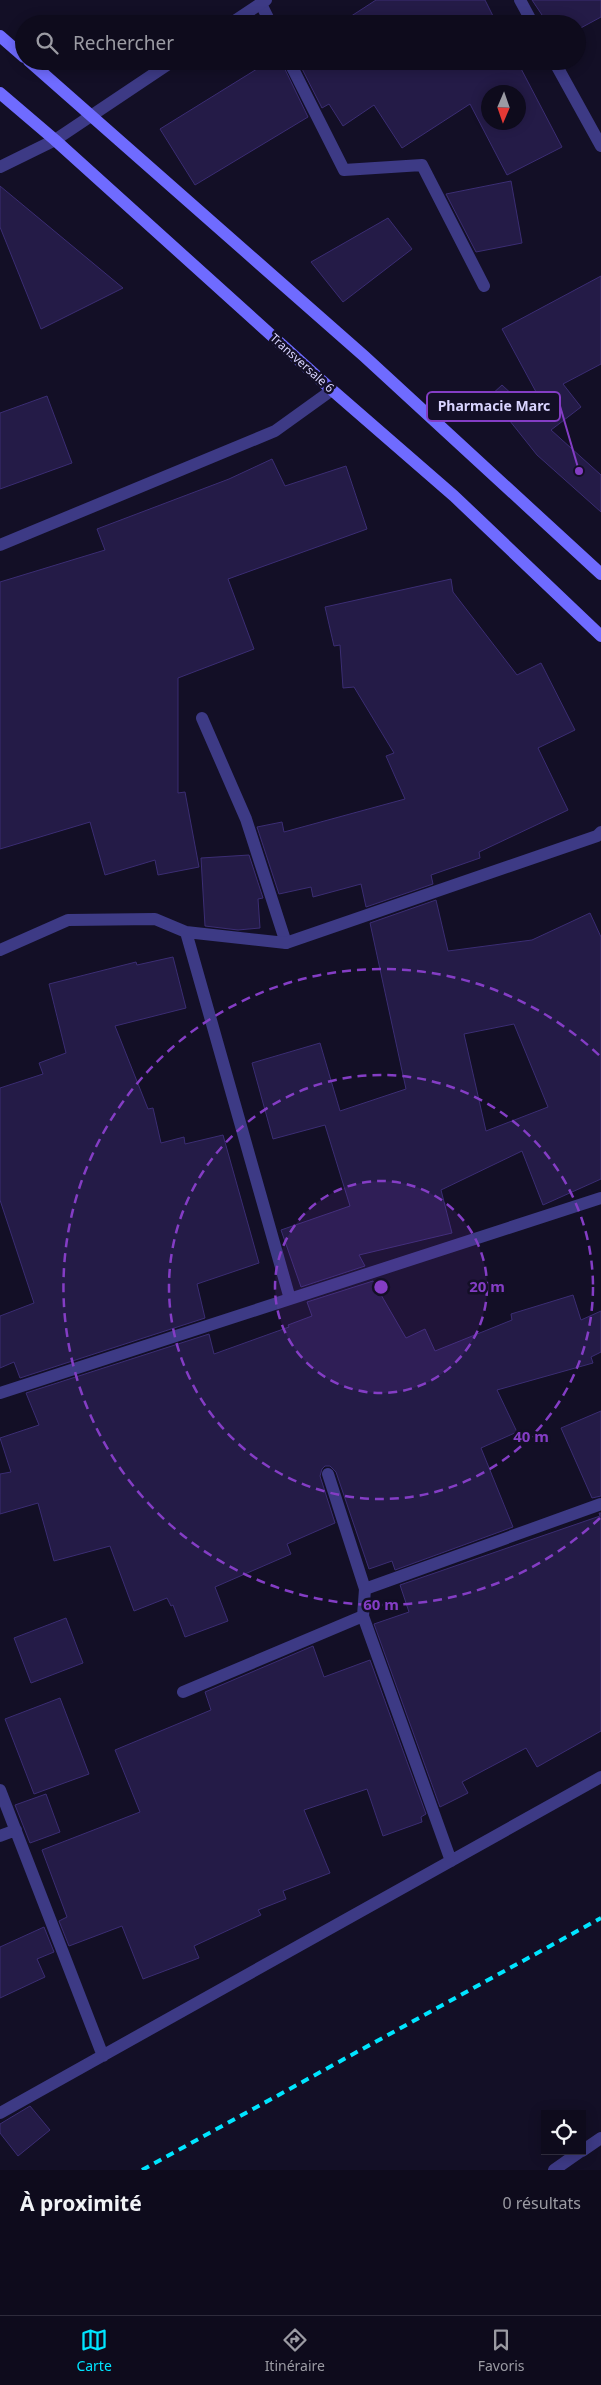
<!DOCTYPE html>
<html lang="fr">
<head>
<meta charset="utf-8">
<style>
	:root { --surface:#0e0b1c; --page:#171425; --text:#f1f3f6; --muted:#9b9ba3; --line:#2e2b3b; --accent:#00e5ff }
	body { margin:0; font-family:"Noto Sans",sans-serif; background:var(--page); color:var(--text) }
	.controls { position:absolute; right:15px; bottom:15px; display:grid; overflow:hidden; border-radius:0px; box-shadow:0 2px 12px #0003 }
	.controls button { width:45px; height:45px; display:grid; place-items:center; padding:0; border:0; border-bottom:1px solid var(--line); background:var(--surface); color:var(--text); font:25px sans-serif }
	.compass { position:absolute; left:481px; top:85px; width:45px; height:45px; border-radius:50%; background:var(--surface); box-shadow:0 2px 12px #0003; rotate:182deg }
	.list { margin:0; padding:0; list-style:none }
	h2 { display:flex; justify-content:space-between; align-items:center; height:65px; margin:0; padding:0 20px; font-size:21px }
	h2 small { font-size:16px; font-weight:400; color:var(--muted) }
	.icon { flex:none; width:28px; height:28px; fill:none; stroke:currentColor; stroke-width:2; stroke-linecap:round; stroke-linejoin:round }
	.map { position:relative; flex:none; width:601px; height:2170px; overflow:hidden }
	.search { position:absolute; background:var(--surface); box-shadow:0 2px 12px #0003; left:15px; right:15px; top:15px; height:55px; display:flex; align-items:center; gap:12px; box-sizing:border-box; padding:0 18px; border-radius:28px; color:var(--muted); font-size:19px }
	.sheet { height:145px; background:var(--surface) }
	nav { display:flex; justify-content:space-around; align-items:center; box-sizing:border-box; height:70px; border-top:1px solid var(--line); background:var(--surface); font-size:14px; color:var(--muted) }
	nav a { display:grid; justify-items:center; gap:2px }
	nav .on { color:var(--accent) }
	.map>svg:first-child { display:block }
</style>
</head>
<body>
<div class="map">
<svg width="601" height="2170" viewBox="0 0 601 2170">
	<rect width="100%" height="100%" fill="#130f26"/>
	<path fill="#241b47" stroke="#3b2d73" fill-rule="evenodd" d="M376,0h109l12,24h-158z
		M532,0h69v17l-24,13v-6h-29z
		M281,61l27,56 -113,68 -35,-56 105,-65 3,5z
		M298,61h219l45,86 -55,28 -37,-71 -68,44 -28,-43 -31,21 -14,-22 -7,4zM488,92h30v30h-30z
		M511,181l11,62 -46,9 -30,-58z
		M0,186l123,102 -82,41 -41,-102z
		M388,218l24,31 -69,53 -32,-40z
		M601,276v88l-38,20 18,23 -30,23 50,45v37l-64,-57 -47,-59 12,-11 29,27 11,-9 -40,-74z
		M47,396l25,67 -72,26v-76z
		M272,459l13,27 61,-20 21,63 -139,50 26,70 -76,29v115l7,-1 14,75 -41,8 -3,-15 -50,15 -15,-53 -90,27v-267l105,-32 -8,-21 132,-50z
		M451,579l2,13 64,83 24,-12 34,67 -37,18 30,62 -89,42 1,6 -49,17 2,9 -67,23 -5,-23 -48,13 -2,-10 -32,7 -22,-67 25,-5 2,10 121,-33 -19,-43 8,-3 -40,-66 -11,1 -3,-43 -6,1 -9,-39z
		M249,855l14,43 -5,1 2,29 -22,2 -33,-4 -4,-68z
		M436,900l12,51 84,-11 58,-27 11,24v242l-58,26 -21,-54 -81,39 11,43 -93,22 6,11 -64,21 -20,-57 69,-24 -25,-81 -52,14 -21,-76 68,-20 20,68 66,-22 -36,-166zM514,1024l34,83 -62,24 -22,-97z
		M173,957l13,51 -71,18 33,83 5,-1 8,35 23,-6 1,7 38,-9 36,128 -62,21 8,34 -185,60 -6,-16 -14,6v-52l34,-13 -34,-103v-112l43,-14 -4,-11 27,-10 -17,-69 87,-22 1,3z
		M373,1281l33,57 19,-9 10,22 77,-31 -1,-6 62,-19 8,25 20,-9v41l-10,5 2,6 -96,27 20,42 -36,16 32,79 -118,43 -3,-9 -23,8 -33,-97 -6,-6h-5l-3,3 -2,7 15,47 -48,21 4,10 -76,33 13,34 -43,16 -12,-32 -2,1 -4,-8 -33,13 -24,-65 -56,15 -16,-58 -38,11v-40l11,-2 -11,-34 39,-13 -13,-32 183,-59 5,20 75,-27 -1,-2 24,-9 -5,-14z
		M601,1411v85l-9,2 -31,-70z
		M599,1513h2v218l-64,36 -11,-19 -64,34 6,11 -28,14 -66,-183 35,-12 -9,-27 200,-69z
		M66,1618l17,45 -52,20 -17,-45z
		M313,1646l11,31 46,-17 56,154 -5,3 1,5 -39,14 -16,-47 -63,21 26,63 -47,18 3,8 -28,11 3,5 -67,31 5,12 -56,21 -21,-53 -53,20 -10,-25 8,-4 -25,-67 98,-38 -25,-62 96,-40 -6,-18z
		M60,1698l29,76 -55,20 -29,-75z
		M46,1794l14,38 -30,11 -15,-38z
		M44,1927l10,25 -17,7 8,18 -45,21v-51z
		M30,2106l20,24 -32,26 -18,-23v-9z"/>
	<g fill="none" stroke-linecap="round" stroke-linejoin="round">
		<path stroke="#3d3a85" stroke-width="12" d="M261,4l10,20
			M289,61l55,109 78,-5 62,121
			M202,718l44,101 40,124"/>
		<path stroke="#3d3a85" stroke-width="12" d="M520,0l13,24
			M230,24l36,-24
			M554,61l47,85
			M0,167l55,-27 118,-79
			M0,545l275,-114 57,-41
			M186,932l104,367
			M0,950l68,-30 87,-1 31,13 100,11 311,-107 4,-4
			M0,1393l601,-195
			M328,1474l37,115 -2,27 88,245
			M365,1589l236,-85
			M183,1692l180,-76
			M0,1790l103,266
			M0,1836l16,-6
			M0,2113l601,-336
			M582,2151l19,-13
			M554,2170l27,-19"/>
		<path stroke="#6f6bff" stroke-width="12" d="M0,36l24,21
			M29,61l335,295 237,218
			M0,93l55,47 277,250 122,106 147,140"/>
		<path stroke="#00e5ff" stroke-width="4" stroke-dasharray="8 6" stroke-linecap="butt" d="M142,2170l459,-252"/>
	</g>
	<circle cx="381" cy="1287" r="106" fill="#843dc5" fill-opacity=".12"/>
	<g fill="none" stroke="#843dc5" stroke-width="2.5" stroke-dasharray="9 6">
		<circle cx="381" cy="1287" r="106"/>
		<circle cx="381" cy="1287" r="212"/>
		<path d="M600 1518A318 318 0 1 1 600 1056"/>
	</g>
	<g text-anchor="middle" stroke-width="5" stroke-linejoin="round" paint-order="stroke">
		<g font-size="12" fill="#d9d4ff" stroke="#130f26">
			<text transform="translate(302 363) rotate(42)" y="4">Transversale 6</text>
		</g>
	</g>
	<circle cx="381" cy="1287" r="8" fill="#843dc5" stroke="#130f26" stroke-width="2.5"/>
	<g font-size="15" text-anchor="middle" font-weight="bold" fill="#843dc5" stroke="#130f26" stroke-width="5" stroke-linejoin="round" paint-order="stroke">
		<text x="487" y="1292">20 m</text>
		<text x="531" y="1442">40 m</text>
		<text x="381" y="1610">60 m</text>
	</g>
	<path fill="none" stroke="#843dc5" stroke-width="2" d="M579 471L560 406"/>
	<circle fill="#843dc5" stroke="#130f26" stroke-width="2" cx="579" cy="471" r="5"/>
	<rect fill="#130f26" stroke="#843dc5" stroke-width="2" x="427" y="392" width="133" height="29" rx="5"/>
	<g font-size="14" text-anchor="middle" font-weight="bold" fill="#d9d4ff">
		<text x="494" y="411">Pharmacie Marc</text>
	</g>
</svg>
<div class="controls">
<button><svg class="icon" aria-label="locate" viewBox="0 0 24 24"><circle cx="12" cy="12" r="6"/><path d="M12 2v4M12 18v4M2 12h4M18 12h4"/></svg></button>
</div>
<svg class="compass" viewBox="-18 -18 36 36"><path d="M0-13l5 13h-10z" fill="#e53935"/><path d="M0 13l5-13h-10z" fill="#9b9ba3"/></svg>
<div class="search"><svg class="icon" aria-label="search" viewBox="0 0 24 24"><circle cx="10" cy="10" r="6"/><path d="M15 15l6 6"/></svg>Rechercher</div>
</div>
<section class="sheet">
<h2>À proximité<small>0 résultats</small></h2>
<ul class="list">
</ul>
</section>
<nav>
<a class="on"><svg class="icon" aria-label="map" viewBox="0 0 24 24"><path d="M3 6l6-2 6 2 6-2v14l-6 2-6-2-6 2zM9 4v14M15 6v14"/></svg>Carte</a>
<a><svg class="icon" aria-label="directions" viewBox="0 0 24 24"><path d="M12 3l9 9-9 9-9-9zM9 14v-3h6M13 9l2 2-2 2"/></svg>Itinéraire</a>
<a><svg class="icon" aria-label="saved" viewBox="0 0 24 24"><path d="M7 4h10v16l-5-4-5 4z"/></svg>Favoris</a>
</nav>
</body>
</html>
